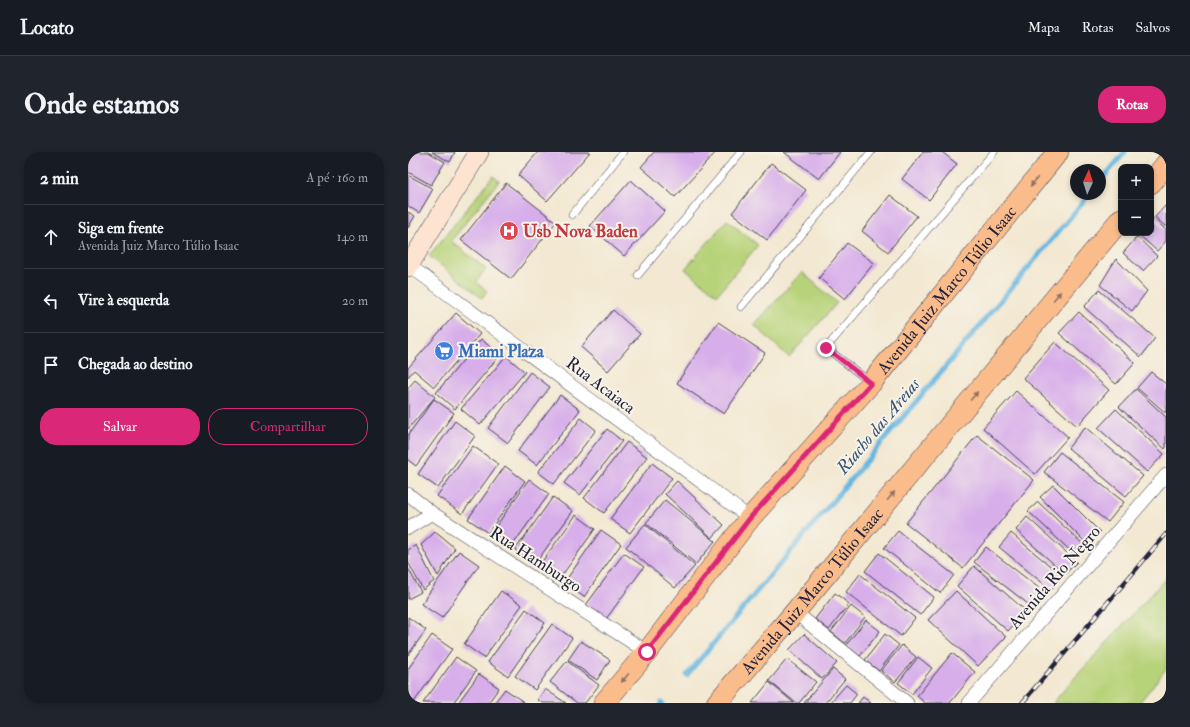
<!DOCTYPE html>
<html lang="pt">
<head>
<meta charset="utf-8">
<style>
	:root { --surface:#171b24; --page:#20242c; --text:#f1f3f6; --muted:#9ea1a6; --line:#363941; --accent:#db2777 }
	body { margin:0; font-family:"IM FELL Double Pica",serif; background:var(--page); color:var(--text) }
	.controls { position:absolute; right:12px; top:12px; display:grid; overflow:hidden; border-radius:8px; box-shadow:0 2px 6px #0003 }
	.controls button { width:36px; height:36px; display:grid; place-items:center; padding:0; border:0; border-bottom:1px solid var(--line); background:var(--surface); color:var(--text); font:20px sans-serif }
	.compass { position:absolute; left:662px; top:12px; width:36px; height:36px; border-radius:50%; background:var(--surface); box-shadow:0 2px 6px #0003; rotate:4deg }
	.stop { position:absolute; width:12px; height:12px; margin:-9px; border:3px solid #db2777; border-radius:50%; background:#fff }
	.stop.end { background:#db2777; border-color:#fff; box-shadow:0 1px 4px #0008 }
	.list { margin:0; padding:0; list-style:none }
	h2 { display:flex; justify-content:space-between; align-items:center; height:52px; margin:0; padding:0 16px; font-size:17px }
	h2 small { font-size:13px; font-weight:400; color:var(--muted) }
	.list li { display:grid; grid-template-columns:26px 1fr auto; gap:12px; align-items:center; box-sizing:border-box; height:64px; padding:0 16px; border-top:1px solid var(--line) }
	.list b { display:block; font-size:15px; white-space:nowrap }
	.list p { margin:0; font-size:13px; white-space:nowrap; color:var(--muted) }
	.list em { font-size:13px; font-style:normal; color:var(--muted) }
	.actions { display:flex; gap:8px; padding:12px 16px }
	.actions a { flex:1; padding:9px 0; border:1px solid var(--accent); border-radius:16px; text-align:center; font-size:14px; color:var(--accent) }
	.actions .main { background:var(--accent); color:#fff }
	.icon { flex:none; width:22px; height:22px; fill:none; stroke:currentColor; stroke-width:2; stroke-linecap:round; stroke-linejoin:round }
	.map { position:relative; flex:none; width:758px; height:551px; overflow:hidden; border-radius:16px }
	header { display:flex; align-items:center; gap:24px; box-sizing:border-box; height:56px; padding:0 20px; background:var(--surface); border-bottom:1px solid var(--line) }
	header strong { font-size:19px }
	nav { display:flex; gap:22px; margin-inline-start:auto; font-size:14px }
	.intro { display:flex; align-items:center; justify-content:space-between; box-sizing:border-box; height:96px; padding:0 24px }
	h1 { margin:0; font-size:28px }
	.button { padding:10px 18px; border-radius:16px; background:var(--accent); color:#fff; font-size:14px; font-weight:700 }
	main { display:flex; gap:24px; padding:0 24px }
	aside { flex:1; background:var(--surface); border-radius:16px; box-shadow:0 2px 6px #0003 }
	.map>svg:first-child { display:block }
</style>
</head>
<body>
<header>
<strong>Locato</strong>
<nav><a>Mapa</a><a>Rotas</a><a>Salvos</a></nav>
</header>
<div class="intro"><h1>Onde estamos</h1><a class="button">Rotas</a></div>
<main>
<aside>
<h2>2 min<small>A pé · 160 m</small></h2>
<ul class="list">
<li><svg class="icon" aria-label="ahead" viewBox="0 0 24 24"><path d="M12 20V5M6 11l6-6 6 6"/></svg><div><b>Siga em frente</b><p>Avenida Juiz Marco Túlio Isaac</p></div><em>140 m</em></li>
<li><svg class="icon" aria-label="left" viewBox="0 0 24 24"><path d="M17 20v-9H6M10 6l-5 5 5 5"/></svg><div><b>Vire à esquerda</b></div><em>20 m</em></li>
<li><svg class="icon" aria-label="arrive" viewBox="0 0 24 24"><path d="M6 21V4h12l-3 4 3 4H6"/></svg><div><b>Chegada ao destino</b></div></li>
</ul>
<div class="actions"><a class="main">Salvar</a><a>Compartilhar</a></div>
</aside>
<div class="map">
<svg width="758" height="551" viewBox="0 0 758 551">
	<rect width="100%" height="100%" fill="#f7f3e8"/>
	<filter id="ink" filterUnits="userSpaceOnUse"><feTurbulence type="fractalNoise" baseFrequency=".025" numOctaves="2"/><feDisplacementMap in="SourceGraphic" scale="8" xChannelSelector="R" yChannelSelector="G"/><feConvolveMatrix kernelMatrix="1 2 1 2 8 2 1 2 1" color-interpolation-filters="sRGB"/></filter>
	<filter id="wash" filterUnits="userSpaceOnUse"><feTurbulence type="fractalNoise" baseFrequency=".012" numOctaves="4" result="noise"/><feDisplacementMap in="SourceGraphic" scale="16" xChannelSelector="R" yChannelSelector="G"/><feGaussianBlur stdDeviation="0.9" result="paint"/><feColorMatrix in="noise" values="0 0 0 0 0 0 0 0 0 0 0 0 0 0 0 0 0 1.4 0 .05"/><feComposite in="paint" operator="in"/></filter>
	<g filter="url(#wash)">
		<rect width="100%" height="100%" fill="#f3e8d1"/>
		<path fill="#b7d379" stroke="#6c7a5a" d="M85,24l6,5 -48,60 35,28 -10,13 11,9 -5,7 -53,-42z
			M319,68l31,25 -41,50 -32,-26z
			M394,120l35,31 -48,54 -35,-32z
			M758,426v91l-27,34h-86l17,-20z"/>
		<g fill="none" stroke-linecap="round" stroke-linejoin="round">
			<path stroke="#64b6e0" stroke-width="5" d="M692,30l25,-30
				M279,523l403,-481
				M253,551h1"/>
		</g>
		<g id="blocks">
			<path fill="#d7aeea" d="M0,0h20l17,10 -14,23 -23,-13z
				M24,0h23l-5,10z
				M130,0h52l-43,49 -29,-26z
				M246,0h62l-41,45 -34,-30z
				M376,0h56l-21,27z
				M515,0h19l15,12 -28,36 -27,-21z
				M363,11l35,27 -39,50 -35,-27z
				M0,23l25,14 -14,24 -11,-7z
				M223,28l34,31 -41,45 -34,-30z
				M98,31l50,39 -45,57 -50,-39z
				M482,43l27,21 -29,36 -26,-21z
				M758,53v22l-11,-10z
				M0,60l7,4 -7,12z
				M744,65l14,13v11l-9,10 -20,-18h14z
				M729,85l20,19 -14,15 -20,-18z
				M439,91l27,20 -29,36 -26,-21z
				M708,107l31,32 -15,20 -32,-26z
				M691,138l56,48 -14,19 -57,-50z
				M205,158l27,24 -32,37 -27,-24z
				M671,160l56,51 -19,21 -57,-51z
				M48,161l24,21 -46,53 -20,-17 -6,7v-9z
				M310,170l47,31 -41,61 -47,-31z
				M73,187l19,16 -45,54 -19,-16z
				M647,190l54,48 -32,36 -54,-48z
				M98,204l19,16 -45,53 -19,-16z
				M122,220l20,15 -42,56 -20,-15z
				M743,220l15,12v29l-29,-25z
				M7,228l20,17 -27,32v-41z
				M728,237l30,28v30l-1,2 -46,-42z
				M608,239l52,46 -33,37 -52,-46z
				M152,243l20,15 -43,55 -19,-14z
				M26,247l20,14 -38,53 -8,-6v-25z
				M708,257l48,45 -17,18 -49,-44z
				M173,266l15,12 -42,54 -16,-12z
				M47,269l20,15 -37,52 -20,-14z
				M677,275l58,49 -17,20 -58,-48z
				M199,277l15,12 -42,54 -16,-12z
				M569,283l57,45 -71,88 -57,-45z
				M219,290l20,15 -43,56 -20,-15z
				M65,294l25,18 -36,50 -25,-18z
				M652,300l64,50 -16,20 -64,-50z
				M244,311l20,15 -42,55 -20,-14z
				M97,314l20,15 -37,52 -20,-14z
				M121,327l20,15 -37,52 -20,-14z
				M269,329l47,44 -12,13 -47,-44z
				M645,333l47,47 -12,13 -48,-48z
				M145,345l20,14 -38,53 -20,-14z
				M257,348l50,41 -19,23 -50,-41z
				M630,350l47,44 -9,10 -48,-45z
				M168,363l19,14 -37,52 -20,-14z
				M619,365l50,45 -12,12 -49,-44z
				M237,372l50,42 -20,22 -49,-41z
				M193,378l20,14 -37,53 -20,-14z
				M490,379l56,44 -14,18 -56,-45z
				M27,380l20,16 -17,28 -17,-31z
				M603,381l51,43 -11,14 -52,-43z
				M8,393l18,36 -11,9 -15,-28v-12z
				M578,395l58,45 -12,15 -58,-45z
				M51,399l20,14 -37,53 -21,-14z
				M216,401l20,14 -38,52 -20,-14z
				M471,401l55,44 -14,18 -55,-44z
				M566,414l52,45 -18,20 -51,-45z
				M0,416l13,24 -13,7z
				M452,422l55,44 -14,18 -55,-44z
				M93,439l21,14 -38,53 -20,-14z
				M548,439l50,46 -28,29 -50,-46z
				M427,441l14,11 -20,26 -14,-11z
				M443,454l14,11 -20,26 -14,-11z
				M118,457l19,14 -37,53 -20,-14z
				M0,465l18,13 -18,25z
				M458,468l14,11 -20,25 -14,-11z
				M144,472l20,14 -37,52 -20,-14z
				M396,482l33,29 -15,16 -33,-29z
				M477,482l14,11 -20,26 -14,-11z
				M24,483l20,14 -38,53 -6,-5v-28z
				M173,489l29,19 -13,20 -29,-20z
				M494,493l14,12 -21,25 -14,-11z
				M544,501l23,19 -25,31h-25l-8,-7z
				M48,505l20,14 -23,32h-30z
				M510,505l14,11 -20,26 -14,-11z
				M379,507l29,23 -17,21h-3l-27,-22z
				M159,509l32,24 -14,18h-8l-27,-21z
				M425,517l12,10 -20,24h-21z
				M71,522l20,14 -11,15h-30z
				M361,530l25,21h-42z
				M438,533l11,9 -7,9h-20z
				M97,537l20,14h-31z
				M137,537l21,14h-23l-5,-3z
				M455,545l8,6h-13z"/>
		</g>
	</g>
	<g filter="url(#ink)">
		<use href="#blocks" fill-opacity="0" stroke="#414052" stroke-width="1"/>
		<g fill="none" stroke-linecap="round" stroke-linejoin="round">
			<defs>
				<path id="service" d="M164,63l51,-63
					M230,123l103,-123
					M333,155l130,-155
					M462,230l-44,-34 168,-196"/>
				<path id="minor" d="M2,114l340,252
					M0,342l24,19 215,139
					M0,376l24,-15
					M387,460l112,91
					M561,551l197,-228"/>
				<path id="secondary" d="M0,115l71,-115"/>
				<g id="primary">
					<path d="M743,31l15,-19"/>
					<path id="s1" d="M196,551l43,-51 103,-134 121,-135 187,-231"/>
					<path id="s2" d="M309,551l78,-91 326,-393"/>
				</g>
			</defs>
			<use href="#service" stroke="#414052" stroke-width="8"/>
			<use href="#minor" stroke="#414052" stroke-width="14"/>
			<use href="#secondary" stroke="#414052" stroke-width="20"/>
			<use href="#primary" stroke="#414052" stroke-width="22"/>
			<use href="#service" stroke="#fff" stroke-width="7"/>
			<use href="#minor" stroke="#fff" stroke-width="13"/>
			<use href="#secondary" stroke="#fde4d1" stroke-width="19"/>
			<use href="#primary" stroke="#fabc8b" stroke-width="21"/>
			<defs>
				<path id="rail" d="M614,551l144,-169"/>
			</defs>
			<use href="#rail" stroke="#22223b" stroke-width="4.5"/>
			<use href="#rail" stroke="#f7f3e8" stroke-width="3" stroke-dasharray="9" stroke-linecap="butt"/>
		</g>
		<defs><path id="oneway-solid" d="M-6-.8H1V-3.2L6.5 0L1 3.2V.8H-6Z"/></defs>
		<g fill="#8e6f63">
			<use href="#oneway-solid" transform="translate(626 30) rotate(129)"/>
			<use href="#oneway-solid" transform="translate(649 144) rotate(-50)"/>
			<use href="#oneway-solid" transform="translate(566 244) rotate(-50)"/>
			<use href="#oneway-solid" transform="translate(483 344) rotate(-50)"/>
			<use href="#oneway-solid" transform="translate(217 526) rotate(130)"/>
		</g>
	</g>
	<g fill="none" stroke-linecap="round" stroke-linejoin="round" filter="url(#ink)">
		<path stroke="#db2777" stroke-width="5" d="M239,500l103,-134 121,-135 -45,-35"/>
	</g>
	<defs>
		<symbol id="hospital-disc" viewBox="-11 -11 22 22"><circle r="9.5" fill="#e0444e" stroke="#f7f3e8"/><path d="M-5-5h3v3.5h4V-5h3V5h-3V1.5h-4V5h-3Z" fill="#fff"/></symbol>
		<symbol id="supermarket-disc" viewBox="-11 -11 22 22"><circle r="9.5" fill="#3f7fe0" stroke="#f7f3e8"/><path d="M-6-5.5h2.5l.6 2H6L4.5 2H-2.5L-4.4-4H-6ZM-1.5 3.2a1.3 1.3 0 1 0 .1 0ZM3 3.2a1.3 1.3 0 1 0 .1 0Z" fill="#fff"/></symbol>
	</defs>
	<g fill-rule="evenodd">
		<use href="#hospital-disc" x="90" y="68" width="22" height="22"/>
		<use href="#supermarket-disc" x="25" y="188" width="22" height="22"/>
	</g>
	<g text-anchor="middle" stroke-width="4" stroke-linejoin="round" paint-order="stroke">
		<g font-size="17" font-weight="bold" fill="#be3a42" stroke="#f7f3e8" text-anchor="start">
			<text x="115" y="85">Usb Nova Baden</text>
		</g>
		<g font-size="17" fill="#22223b" stroke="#f7f3e8">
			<text dy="6" stroke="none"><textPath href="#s1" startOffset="537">Avenida Juiz Marco Túlio Isaac</textPath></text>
			<text transform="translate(193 233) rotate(37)" y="6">Rua Acaiaca</text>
			<text transform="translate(128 407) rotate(33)" y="6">Rua Hamburgo</text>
			<text transform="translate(646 425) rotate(-49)" y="6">Avenida Rio Negro</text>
			<text dy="6" stroke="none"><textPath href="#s2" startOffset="147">Avenida Juiz Marco Túlio Isaac</textPath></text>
		</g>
		<g font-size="17" font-weight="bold" fill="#366cbe" stroke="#f7f3e8" text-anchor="start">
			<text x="50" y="205">Miami Plaza</text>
		</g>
		<g font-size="18" font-style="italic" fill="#395675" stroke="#f7f3e8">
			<text transform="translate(470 274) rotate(-50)" y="6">Riacho das Areias</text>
		</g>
	</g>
</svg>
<div class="controls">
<button>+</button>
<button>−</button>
</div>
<svg class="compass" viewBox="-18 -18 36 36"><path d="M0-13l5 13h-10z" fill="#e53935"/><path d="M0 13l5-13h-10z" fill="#9ea1a6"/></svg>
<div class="stop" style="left:239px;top:500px"></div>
<div class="stop end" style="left:418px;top:196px"></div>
</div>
</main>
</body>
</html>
